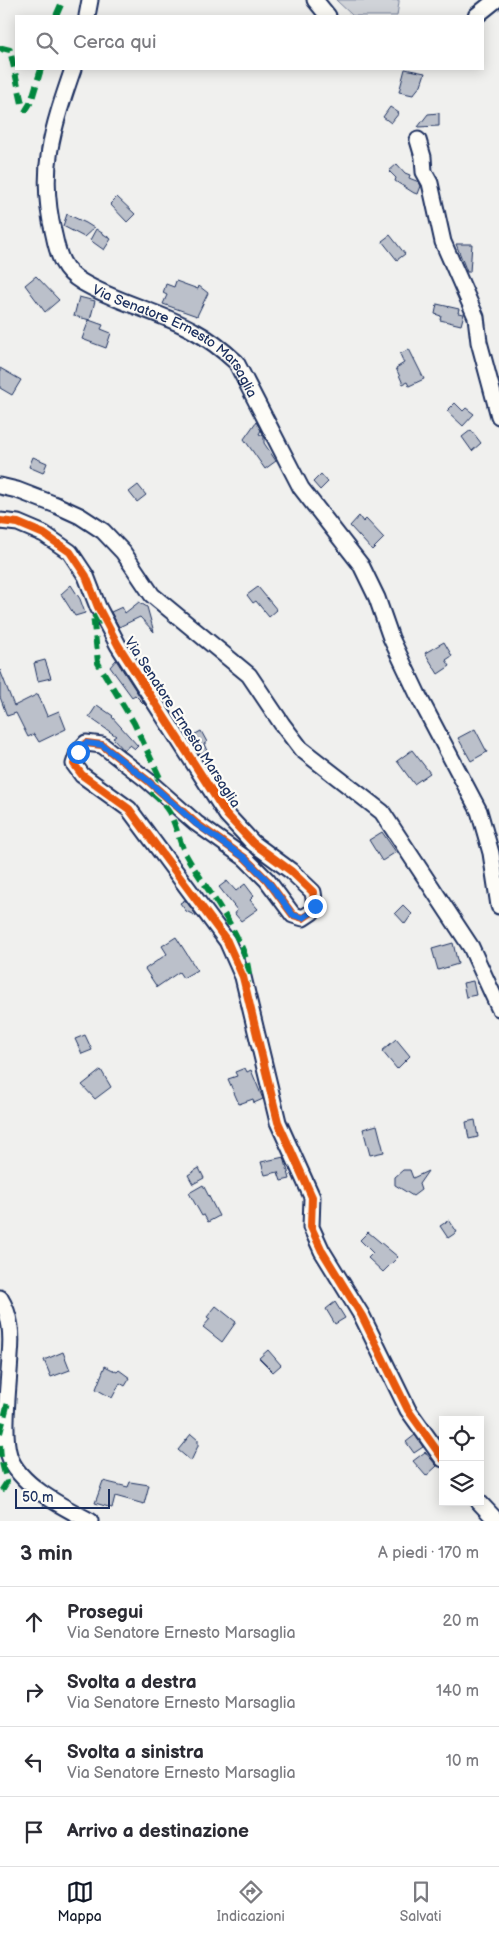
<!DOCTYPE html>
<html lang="it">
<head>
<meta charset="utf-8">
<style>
	:root { --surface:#fff; --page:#f7f7f7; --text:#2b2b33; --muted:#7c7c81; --line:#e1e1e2; --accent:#111827 }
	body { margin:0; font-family:"Balsamiq Sans",sans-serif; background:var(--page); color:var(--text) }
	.controls { position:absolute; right:15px; bottom:15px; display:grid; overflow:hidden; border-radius:0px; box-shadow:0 2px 12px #0003 }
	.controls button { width:45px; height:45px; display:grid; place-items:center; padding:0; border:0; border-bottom:1px solid var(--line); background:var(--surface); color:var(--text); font:25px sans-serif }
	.scale { position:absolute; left:15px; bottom:12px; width:95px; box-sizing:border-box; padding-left:5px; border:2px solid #1b2f5e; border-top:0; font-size:14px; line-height:18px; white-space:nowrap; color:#1b2f5e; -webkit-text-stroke:4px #fdfcf7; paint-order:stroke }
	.stop { position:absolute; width:15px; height:15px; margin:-11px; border:4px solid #1a73e8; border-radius:50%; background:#fff }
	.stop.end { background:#1a73e8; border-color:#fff; box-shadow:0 1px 5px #0008 }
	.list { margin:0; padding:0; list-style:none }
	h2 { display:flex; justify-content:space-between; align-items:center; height:65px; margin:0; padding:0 20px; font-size:21px }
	h2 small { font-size:16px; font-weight:400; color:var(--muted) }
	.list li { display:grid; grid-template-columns:32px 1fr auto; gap:15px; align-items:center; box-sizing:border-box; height:70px; padding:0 20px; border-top:1px solid var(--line) }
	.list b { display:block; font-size:19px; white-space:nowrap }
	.list p { margin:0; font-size:16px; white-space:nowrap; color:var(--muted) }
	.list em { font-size:16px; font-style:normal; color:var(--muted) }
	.icon { flex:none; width:28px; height:28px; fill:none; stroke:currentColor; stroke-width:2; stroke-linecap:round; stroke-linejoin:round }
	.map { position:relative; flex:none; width:499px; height:1521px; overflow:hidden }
	.search { position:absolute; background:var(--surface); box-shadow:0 2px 12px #0003; left:15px; right:15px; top:15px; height:55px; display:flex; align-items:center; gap:12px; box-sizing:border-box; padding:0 18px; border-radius:0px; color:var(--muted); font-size:19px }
	.sheet { height:345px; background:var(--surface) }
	nav { display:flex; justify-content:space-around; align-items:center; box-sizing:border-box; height:70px; border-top:1px solid var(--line); background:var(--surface); font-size:14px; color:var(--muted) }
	nav a { display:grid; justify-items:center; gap:2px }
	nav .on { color:var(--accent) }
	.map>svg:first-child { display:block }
</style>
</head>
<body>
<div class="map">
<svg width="499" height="1521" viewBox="0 0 499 1521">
	<rect width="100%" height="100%" fill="#f0f0ee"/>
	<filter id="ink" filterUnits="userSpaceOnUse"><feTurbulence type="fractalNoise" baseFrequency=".02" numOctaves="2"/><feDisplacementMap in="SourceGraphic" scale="10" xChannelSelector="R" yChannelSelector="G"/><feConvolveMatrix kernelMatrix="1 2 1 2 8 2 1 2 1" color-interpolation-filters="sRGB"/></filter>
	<g filter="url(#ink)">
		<path fill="#d0d3d8" stroke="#76819b" d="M336,0h63v2l-2,14h-44z"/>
		<path fill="#bbc0ca" stroke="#1b2f5e" d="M405,69l20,4 -4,12 -8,10 -14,-3z
			M390,107l9,6 -8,10 -8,-6z
			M439,113v13l-21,1 10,-13z
			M397,164l8,9 5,2 -1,3 10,4 2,4 -3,8 -4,-1 -19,-12 1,-3 -7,-7z
			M117,197l18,17 -8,8 -17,-18z
			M67,214l19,9 8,5 -10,9 -21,-11z
			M96,229l15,10 -7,11 -14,-10z
			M390,235l15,19 -8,6 -15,-19z
			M456,244h16l-2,28h-3z
			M36,276l23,24 -14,12 -20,-27z
			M176,281l22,8 1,-3 9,7 -11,23 -34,-12 4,-9 -4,-2 3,-9 8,3z
			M79,297l16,4 -5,19 -16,-4z
			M437,304l22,5 -1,4 6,1 -3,11 -21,-5 1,-4 -6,-2z
			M89,320l14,5 -2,4 10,4 -5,15 -24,-9z
			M409,349l15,30 -15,7 -2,-4 -4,2 -7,-16 8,-5 -4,-9z
			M0,368l21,12 -9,15 -12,-7z
			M455,403l8,8 3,-3 8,6 -11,12 -16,-15z
			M256,422l5,8 -2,4 5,2v7l12,18 -11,8 -21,-30z
			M471,430l10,13 -9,8 -10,-14z
			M33,457l14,6 -4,10 -14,-6z
			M321,474l7,8 -8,8 -7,-8z
			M138,485l8,10 -9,7 -8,-10z
			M359,516l4,6 3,-3 18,19 -12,12 -22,-24z
			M71,585l9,14 5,14 -10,3 -14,-22z
			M258,587l19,23 -8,7 -13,-16 -3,2 -6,-8z
			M139,602l8,5 7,25 -14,-15 -21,10 -8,-15 11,-5 3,6z
			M444,642l8,14 -6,4 4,6 -12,8 -13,-21z
			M45,660l6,18 -13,3 -4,-18z
			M116,660l30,46 -11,-11 -3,2 -22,-30z
			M0,670l14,36 24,-12 9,22 12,-5 7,18 -27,13 -5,-8 -6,3 -12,-24 -9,3 -7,-19z
			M97,705l16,11 -1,1 26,29 -3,3 -5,-4 -6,5 -11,-12 3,-2 -27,-19z
			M475,729l12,23 -16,9 -13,-23z
			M201,731l6,11 -3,2 3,7 -7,4 -10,-18z
			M412,750l18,23 -16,11 -17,-23z
			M382,832l14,20 -14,9 -13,-21z
			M227,881l9,10 9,-7 9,12 -4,4 8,9 -17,12 -6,-7 2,-4 -18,-23z
			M185,900l12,16h-1l-10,-5 -6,-8z
			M403,905l9,9 -7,10 -10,-11z
			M176,937l21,33 -14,8 -4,-6 -22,15 -12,-18 22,-15 -5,-8z
			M453,943l5,21 -20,6 -6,-21z
			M473,981l3,14 -10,2 -3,-14z
			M85,1035l7,15 -10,4 -7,-15z
			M396,1039l14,17 -13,13 -15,-18z
			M245,1068l2,4 4,-2 12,29 -9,4 -1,-4 -14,5 -11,-25 9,-3 -2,-4z
			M101,1070l10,17 -16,12 -13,-14z
			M475,1120l3,17 -9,2 -3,-17z
			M377,1125l7,27 -14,3 -7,-26z
			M284,1157l6,22 -9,2 -3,-9 -13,3 -4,-13z
			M199,1168l5,10 -11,6 -5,-9z
			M403,1170h7l3,8 15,-7 -9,13 2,6 -8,6 -18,-11v-8z
			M203,1185l16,31 -11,6 -4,-7 -2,1 -13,-23z
			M449,1220l8,12 -9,6 -8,-12z
			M368,1232l30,25 -15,15 -15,-14 5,-5 -13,-13z
			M335,1302l10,16 -10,6 -9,-15z
			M216,1306l20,16 -14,20 -19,-15 7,-8 -3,-2z
			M268,1350l13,15 -8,7 -14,-14z
			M63,1352l7,18 -19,7 -7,-17z
			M105,1366l12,6 2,-2 11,8 -5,8 -5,-3 -8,15 -16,-9z
			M191,1434l7,6v6l-7,15 -13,-11z
			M415,1435l8,12 -9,6 -8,-11z
			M425,1452l12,14 -11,10 -13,-15z
			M103,1481l25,6 2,-5 19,3 -5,19 -29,-8 -3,12 -17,-5z"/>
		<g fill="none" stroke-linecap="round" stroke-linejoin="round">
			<defs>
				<g id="minor">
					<path d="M315,0l13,16"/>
					<path d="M87,16l3,-16"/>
					<path d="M476,16l20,-16"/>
					<path id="s1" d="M73,69c-21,61 -35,102 -19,166 4,20 9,36 28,47 35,21 77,29 112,49 15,8 29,19 42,31l65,126 60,77 16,33 14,40 28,59 60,114 12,42 8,53"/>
					<path d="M418,140l5,17 1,15 6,11 13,59 33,75 3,25 20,74"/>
					<path d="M0,486l17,4 39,15 24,11 23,15 20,21 29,43 97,80 33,49 19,25 81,63 89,135 28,61"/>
					<path d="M0,521l18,2 26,11 26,18 16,24 12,31 20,38 109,170 26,28 38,28 22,21 2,14 -3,6 -9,6 -10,-3 -26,-35 -22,-22 -49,-35 -49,-43 -45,-35 -16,-2 -8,9 -4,12 8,11 47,34 98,132 16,36 35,145 34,75 -1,30 11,24 40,65 46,94 35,49"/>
					<path d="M0,1298c11,18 12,37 10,58 -1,26 -8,77 -1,99 9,30 56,53 81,66"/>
					<path d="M479,1502l18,19"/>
				</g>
			</defs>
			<use href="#minor" stroke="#1b2f5e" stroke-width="19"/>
			<use href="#minor" stroke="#fdfcf7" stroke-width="15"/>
			<path stroke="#00873e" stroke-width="6" stroke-dasharray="12 6" stroke-linecap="butt" d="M56,16l7,-16
				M0,51l2,-3 8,2 13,58 3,2 5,-8 10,-33
				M102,623l-9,-9 5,49 36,60 27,57 -11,3 -1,6c7,7 15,15 20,23 8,14 10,30 17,43 16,29 70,95 62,127
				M0,1433l8,-31
				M0,1445l1,14 6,23 -7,11"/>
			<defs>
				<path id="cycleway" d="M0,521l18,2 26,11 26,18 16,24 12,31 20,38 109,170 26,28 38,28 22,21 2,14 -3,6 -9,6 -10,-3 -26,-35 -22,-22 -49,-35 -49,-43 -45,-35 -16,-2 -8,9 -4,12 8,11 47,34 98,132 16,36 35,145 34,75 -1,30 11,24 40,65 46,94 35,49"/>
			</defs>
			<use href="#cycleway" stroke="#fdfcf7" stroke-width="11"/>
			<use href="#cycleway" stroke="#e8590c" stroke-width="8"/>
		</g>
	</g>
	<g fill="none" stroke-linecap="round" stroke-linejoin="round" filter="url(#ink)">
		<path stroke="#1a73e8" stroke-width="6" d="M78,752l8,-9 16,2 45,35 49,44 49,34 22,22 26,35 10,3 9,-6 3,-6"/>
	</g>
	<g text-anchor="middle" stroke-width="4.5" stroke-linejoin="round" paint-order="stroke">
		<g font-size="14" fill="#1b2f5e" stroke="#fdfcf7">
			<text dy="5" stroke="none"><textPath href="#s1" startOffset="340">Via Senatore Ernesto Marsaglia</textPath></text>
			<text transform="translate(183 722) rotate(57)" y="5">Via Senatore Ernesto Marsaglia</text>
		</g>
	</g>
</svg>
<div class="controls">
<button><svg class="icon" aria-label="locate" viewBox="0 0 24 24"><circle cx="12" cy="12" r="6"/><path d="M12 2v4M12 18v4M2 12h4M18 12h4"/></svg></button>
<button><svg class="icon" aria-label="layers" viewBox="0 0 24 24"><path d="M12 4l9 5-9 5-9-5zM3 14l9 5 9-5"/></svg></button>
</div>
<div class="scale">50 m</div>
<div class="stop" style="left:78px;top:752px"></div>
<div class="stop end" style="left:315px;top:906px"></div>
<div class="search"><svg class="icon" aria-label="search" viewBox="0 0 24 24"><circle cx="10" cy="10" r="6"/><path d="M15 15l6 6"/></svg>Cerca qui</div>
</div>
<section class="sheet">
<h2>3 min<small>A piedi · 170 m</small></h2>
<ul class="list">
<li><svg class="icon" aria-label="ahead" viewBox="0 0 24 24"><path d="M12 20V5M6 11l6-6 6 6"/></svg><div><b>Prosegui</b><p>Via Senatore Ernesto Marsaglia</p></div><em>20 m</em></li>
<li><svg class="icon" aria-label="right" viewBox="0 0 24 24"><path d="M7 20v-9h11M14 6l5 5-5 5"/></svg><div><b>Svolta a destra</b><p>Via Senatore Ernesto Marsaglia</p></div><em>140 m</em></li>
<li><svg class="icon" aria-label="left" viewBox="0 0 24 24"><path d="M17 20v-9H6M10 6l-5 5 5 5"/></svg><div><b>Svolta a sinistra</b><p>Via Senatore Ernesto Marsaglia</p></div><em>10 m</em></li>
<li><svg class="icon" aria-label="arrive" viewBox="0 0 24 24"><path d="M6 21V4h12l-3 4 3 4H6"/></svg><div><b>Arrivo a destinazione</b></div></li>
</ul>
</section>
<nav>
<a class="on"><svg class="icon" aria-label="map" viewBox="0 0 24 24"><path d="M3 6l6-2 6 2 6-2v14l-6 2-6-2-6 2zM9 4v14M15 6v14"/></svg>Mappa</a>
<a><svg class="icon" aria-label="directions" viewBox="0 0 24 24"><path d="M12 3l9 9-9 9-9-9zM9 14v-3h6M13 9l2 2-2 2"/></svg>Indicazioni</a>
<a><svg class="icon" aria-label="saved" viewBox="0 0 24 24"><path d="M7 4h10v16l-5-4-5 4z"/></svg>Salvati</a>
</nav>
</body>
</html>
